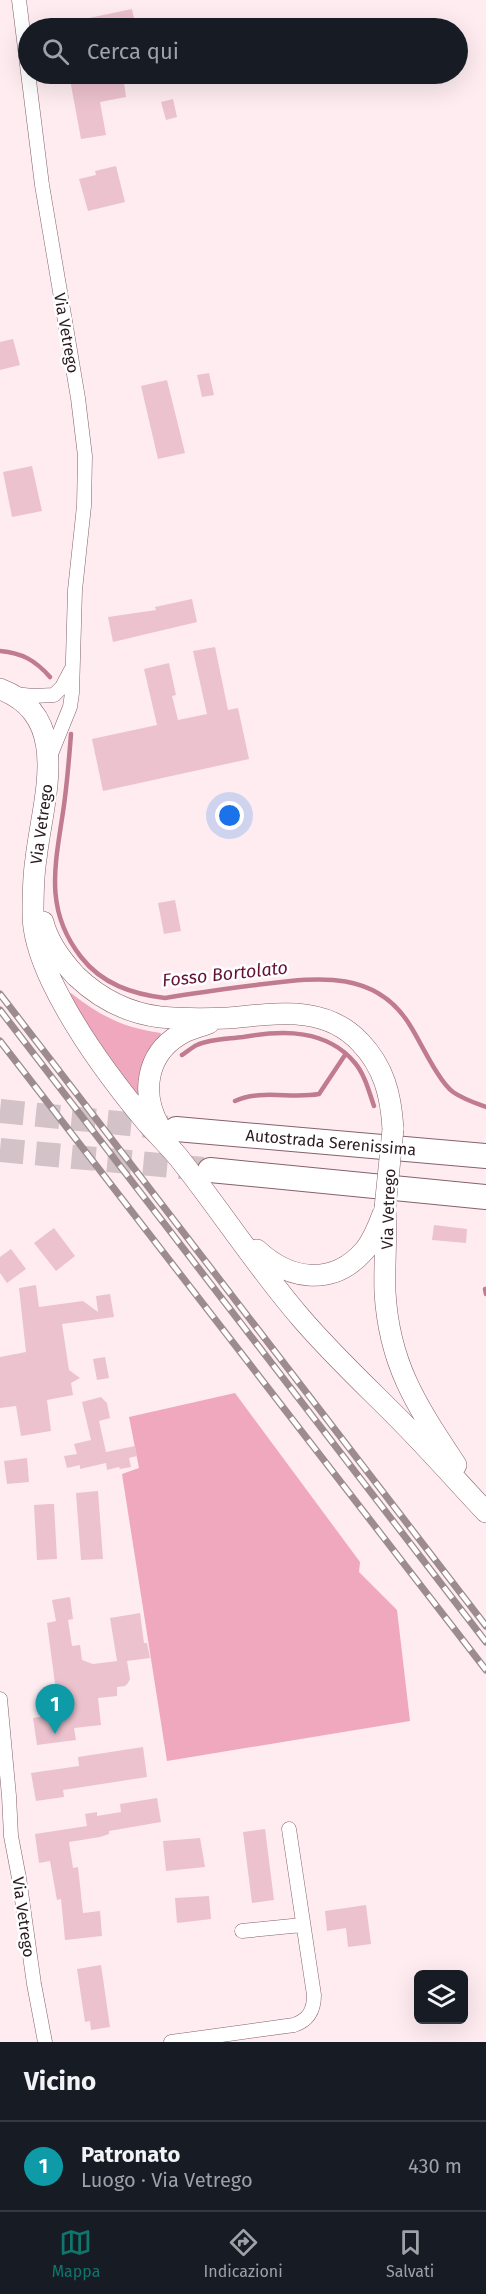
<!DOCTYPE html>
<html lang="it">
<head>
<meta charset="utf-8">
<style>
	:root { --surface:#171b24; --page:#20242c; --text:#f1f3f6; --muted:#9ea1a6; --line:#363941; --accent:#0f766e }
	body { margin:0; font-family:"Fira Sans",sans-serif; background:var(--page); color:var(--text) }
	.controls { position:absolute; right:18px; bottom:18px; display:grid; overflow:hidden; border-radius:9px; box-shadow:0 6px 24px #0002 }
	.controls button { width:54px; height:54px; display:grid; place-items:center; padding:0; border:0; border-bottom:2px solid var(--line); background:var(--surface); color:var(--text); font:30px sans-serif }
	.you { position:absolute; left:230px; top:816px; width:21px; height:21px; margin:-15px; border:4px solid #fff; border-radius:50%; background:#1a73e8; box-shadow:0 0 0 9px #1a73e833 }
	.badge { display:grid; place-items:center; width:39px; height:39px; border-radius:50%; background:var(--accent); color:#fff; font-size:20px; font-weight:700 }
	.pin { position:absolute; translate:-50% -50px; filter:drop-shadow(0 2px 3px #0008) }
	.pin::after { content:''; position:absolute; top:32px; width:21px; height:18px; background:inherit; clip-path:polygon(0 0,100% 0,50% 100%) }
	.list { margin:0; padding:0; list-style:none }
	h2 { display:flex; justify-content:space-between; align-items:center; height:78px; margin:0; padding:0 24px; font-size:26px }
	h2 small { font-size:20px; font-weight:400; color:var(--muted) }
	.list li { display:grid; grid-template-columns:39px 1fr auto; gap:18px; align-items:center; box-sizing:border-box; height:90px; padding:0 24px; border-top:2px solid var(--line) }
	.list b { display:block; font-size:22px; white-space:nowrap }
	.list p { margin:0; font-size:20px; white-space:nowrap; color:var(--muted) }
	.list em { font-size:20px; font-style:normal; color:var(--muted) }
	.icon { flex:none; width:33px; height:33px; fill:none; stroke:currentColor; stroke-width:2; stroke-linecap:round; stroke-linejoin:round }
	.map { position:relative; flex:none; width:486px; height:2042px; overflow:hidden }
	.search { position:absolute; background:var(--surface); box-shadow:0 6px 24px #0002; left:18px; right:18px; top:18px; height:66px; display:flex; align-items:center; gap:15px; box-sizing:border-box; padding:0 21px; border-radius:33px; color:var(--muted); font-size:22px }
	.sheet { height:168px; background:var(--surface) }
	nav { display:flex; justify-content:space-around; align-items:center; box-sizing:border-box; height:84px; border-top:2px solid var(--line); background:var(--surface); font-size:16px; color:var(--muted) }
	nav a { display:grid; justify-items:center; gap:3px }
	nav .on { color:var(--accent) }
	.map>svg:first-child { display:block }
</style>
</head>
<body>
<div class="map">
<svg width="486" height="2042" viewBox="0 0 486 2042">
	<rect width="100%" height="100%" fill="#feecf1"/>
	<path fill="#efa8bd" d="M71,993c29,23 53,35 90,40l-20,68 -41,-56 -31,-49z
		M235,1393l125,169 -1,10 38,38 13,111 -243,40 -45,-287 17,-6 -10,-51z"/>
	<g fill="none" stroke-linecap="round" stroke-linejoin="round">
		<path stroke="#c07b91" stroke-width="4.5" d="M0,651c22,2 35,9 50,26
			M71,734c-2,26 -4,52 -8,78 -8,54 -19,98 18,145 21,27 51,37 84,41 30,-5 60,-9 91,-13 57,-7 120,-18 155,42 10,16 28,55 42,65 10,7 22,11 33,15
			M182,1055c5,-3 10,-8 15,-10 13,-6 32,-6 46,-8 40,-7 84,-8 112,26 10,12 14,29 19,43
			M235,1101c25,-12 57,-2 84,-7l26,-39
			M485,1289l1,5"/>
	</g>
	<path fill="#ebc2ce" d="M132,9l4,19h-71v-5z
		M69,74h36l1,5 17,-3 3,21 -26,5 6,33 -25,4z
		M173,99l4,18 -11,3 -5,-18z
		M116,166l9,36 -37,9 -9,-32 17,-4 -1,-4z
		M13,339l7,26 -20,5v-28z
		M209,373l5,22 -12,2 -5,-22z
		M167,380l18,73 -27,6 -17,-73z
		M32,466l10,45 -30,6 -9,-45z
		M192,599l5,23 -84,20 -5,-25 48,-7 -1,-3z
		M215,647l13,63 10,-2 11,51 -146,32 -11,-52 65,-14 -13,-56 25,-6 7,32 -4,1 6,24 29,-6 -14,-63z
		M175,900l6,31 -17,3 -6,-31z
		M434,1225l33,4 -1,14 -34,-3z
		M54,1228l21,28 -19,15 -22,-28z
		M11,1249l15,20 -19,14 -7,-10v-16z
		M36,1285l3,22 44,-6 15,11 -2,-16 14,-2 4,23 -52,7 7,46 11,8 -9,5 2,12 -26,5 4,31 -30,5 -5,-30 -16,2v-51l26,-5 -7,-64z
		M105,1357l4,21 -12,2 -4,-21z
		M101,1397l6,6 3,15 -11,3 7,31 29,-6 2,10 -8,2 2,9 -11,2 -1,-2 -12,3 -1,-7 -26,6v-4l-13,3 -3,-12 13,-2 -3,-10 17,-4 -9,-38z
		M27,1458l2,24 -22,2 -3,-23z
		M98,1491l5,68 -22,1 -5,-67z
		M49,1504h5l3,55 -20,1 -3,-55z
		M70,1597l3,22 -5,1 4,26 8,-1 2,15 11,4 24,-3 -7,-43 30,-5 4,30h3l3,15 -23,3 3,18 -2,4 -3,3 -8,1v9l-19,2 3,27 -27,3 2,12 -39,5 -4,-27 26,-4 -12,-91 9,-2 -4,-21z
		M143,1747l4,30 -84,13 1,7 -28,4 -5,-28 48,-7 -1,-9z
		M157,1798l4,24 -52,9v3l-9,3 -31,5 4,26 5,-1 5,46 17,-2 2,25 -37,4 -4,-41 -4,1 -7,-39 -11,2 -4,-29 52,-8 -2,-12 12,-2v4l24,-4 -1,-8z
		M265,1829l9,71 -22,3 -9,-71z
		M200,1838l5,29 -39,4 -3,-30z
		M209,1896l2,23 -34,4 -2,-25z
		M366,1905l5,39 -23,3 -2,-19 -19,3 -2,-20z
		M101,1965l9,62 -19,3 -1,-9 -5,1 -8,-53z"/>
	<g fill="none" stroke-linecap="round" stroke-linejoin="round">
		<path stroke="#d3c2c7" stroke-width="24" stroke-dasharray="24 12" stroke-linecap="butt" d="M0,1111l168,17
			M0,1150l204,19"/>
		<defs>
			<path id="minor" d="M19,0l23,185 36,213 7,58 -1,50 -9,84 -3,103 -2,14 -21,52
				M14,694l19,2 21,-1 8,-8 9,-17
				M0,1699l9,97 2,40 8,42 15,106 11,58
				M242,1931l60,-6
				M171,2042l123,-17c15,-5 20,-15 20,-30l-25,-166"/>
			<path id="primary" d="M0,689c74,28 42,112 36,170 -3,18 -3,37 -3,55 0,23 9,47 19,68 24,50 60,99 96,142 10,11 21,22 31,34 42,53 78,109 122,160 30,35 63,66 95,98 31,31 60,64 90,96
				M43,922c5,20 19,39 33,54 23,22 52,37 84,41 22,2 46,2 68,1 48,-4 96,-14 132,24 24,25 31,53 33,87
				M159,1126c-18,-32 -13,-71 20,-91 9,-6 20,-8 30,-12
				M385,1208c2,28 -1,56 0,84 4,73 32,114 71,173
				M257,1250c32,30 75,37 107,1 9,-10 14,-24 19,-37"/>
			<path id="motorway" d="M176,1129l310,27
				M210,1170l276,27"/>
		</defs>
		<use href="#minor" stroke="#85616c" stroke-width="15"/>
		<use href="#primary" stroke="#85616c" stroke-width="22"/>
		<use href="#motorway" stroke="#85616c" stroke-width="26"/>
		<use href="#minor" stroke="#fff" stroke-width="14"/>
		<use href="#primary" stroke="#fff" stroke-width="21"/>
		<use href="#motorway" stroke="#fff" stroke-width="24"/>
		<defs>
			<path id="rail" d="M0,994l486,632
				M0,1010l486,632
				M0,1041l486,629"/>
		</defs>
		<use href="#rail" stroke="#9c8c90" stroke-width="7"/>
		<use href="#rail" stroke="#fff" stroke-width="4.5" stroke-dasharray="14" stroke-linecap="butt"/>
		<defs>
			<path id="primary-bridge" d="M385,1208l8,-79"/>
		</defs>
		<use href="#primary-bridge" stroke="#85616c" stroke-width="22" stroke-linecap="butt"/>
		<use href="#primary-bridge" stroke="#fff" stroke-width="21"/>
	</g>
	<g text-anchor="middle" stroke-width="5" stroke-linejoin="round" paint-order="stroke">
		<g font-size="16" fill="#291b1f" stroke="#fff">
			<text transform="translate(67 333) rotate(80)" y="6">Via Vetrego</text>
			<text transform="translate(41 824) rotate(-82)" y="6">Via Vetrego</text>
			<text transform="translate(331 1142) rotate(5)" y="6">Autostrada Serenissima</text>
			<text transform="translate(388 1209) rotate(-88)" y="6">Via Vetrego</text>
			<text transform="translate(24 1917) rotate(82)" y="6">Via Vetrego</text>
		</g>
		<g font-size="18" font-style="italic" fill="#641035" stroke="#fff">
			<text transform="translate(225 974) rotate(-6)" y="6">Fosso Bortolato</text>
		</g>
	</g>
</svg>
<div class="controls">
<button><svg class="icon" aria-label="layers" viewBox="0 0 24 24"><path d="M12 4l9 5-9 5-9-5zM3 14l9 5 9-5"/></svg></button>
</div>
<div class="you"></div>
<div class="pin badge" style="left:55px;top:1734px;background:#0f9aa8">1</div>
<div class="search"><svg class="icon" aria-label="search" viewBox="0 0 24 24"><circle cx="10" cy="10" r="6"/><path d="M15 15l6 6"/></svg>Cerca qui</div>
</div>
<section class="sheet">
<h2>Vicino<small></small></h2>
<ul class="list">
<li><span class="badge" style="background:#0f9aa8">1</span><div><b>Patronato</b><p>Luogo · Via Vetrego</p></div><em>430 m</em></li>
</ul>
</section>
<nav>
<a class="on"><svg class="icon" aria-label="map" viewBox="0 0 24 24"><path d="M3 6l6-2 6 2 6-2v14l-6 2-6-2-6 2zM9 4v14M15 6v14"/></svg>Mappa</a>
<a><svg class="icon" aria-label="directions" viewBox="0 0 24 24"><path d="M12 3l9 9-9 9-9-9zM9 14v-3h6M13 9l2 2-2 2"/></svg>Indicazioni</a>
<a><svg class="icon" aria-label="saved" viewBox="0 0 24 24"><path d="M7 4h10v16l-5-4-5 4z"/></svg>Salvati</a>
</nav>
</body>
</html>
